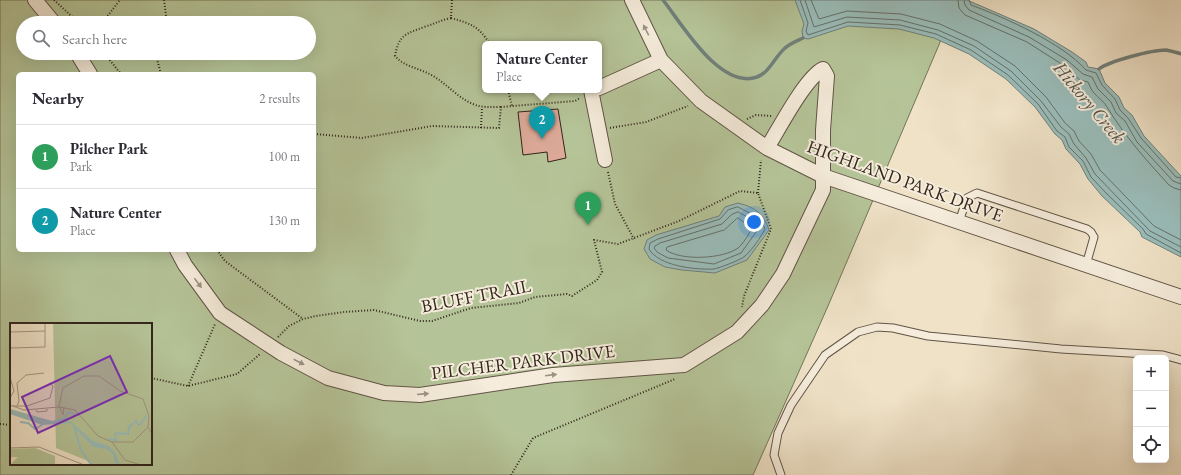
<!DOCTYPE html>
<html lang="en">
<head>
<meta charset="utf-8">
<style>
	:root { --surface:#fff; --page:#f7f7f7; --text:#2b2b33; --muted:#7c7c81; --line:#e1e1e2; --accent:#db2777 }
	body { margin:0; font-family:"EB Garamond",serif; background:var(--page); color:var(--text) }
	.controls { position:absolute; right:12px; bottom:12px; display:grid; overflow:hidden; border-radius:6px; box-shadow:0 4px 16px #0002 }
	.controls button { width:36px; height:36px; display:grid; place-items:center; padding:0; border:0; border-bottom:1px solid var(--line); background:var(--surface); color:var(--text); font:20px sans-serif }
	.you { position:absolute; left:754px; top:222px; width:14px; height:14px; margin:-10px; border:3px solid #fff; border-radius:50%; background:#1a73e8; box-shadow:0 0 0 6px #1a73e833 }
	.badge { display:grid; place-items:center; width:26px; height:26px; border-radius:50%; background:var(--accent); color:#fff; font-size:13px; font-weight:700 }
	.pin { position:absolute; translate:-50% -33px; filter:drop-shadow(0 1px 2px #0008) }
	.pin::after { content:''; position:absolute; top:21px; width:14px; height:12px; background:inherit; clip-path:polygon(0 0,100% 0,50% 100%) }
	.popup { position:absolute; left:482px; top:41px; width:120px; height:52px; box-sizing:border-box; display:grid; place-content:center; border-radius:6px; background:var(--surface); filter:drop-shadow(0 1px 3px #0005); font-size:13px; white-space:nowrap; color:var(--muted) }
	.popup b { font-size:15px; color:var(--text) }
	.popup::after { content:''; position:absolute; left:50%; top:100%; margin-left:-8px; border:8px solid transparent; border-top-color:var(--surface) }
	.list { margin:0; padding:0; list-style:none }
	h2 { display:flex; justify-content:space-between; align-items:center; height:52px; margin:0; padding:0 16px; font-size:17px }
	h2 small { font-size:13px; font-weight:400; color:var(--muted) }
	.list li { display:grid; grid-template-columns:26px 1fr auto; gap:12px; align-items:center; box-sizing:border-box; height:64px; padding:0 16px; border-top:1px solid var(--line) }
	.list b { display:block; font-size:15px; white-space:nowrap }
	.list p { margin:0; font-size:13px; white-space:nowrap; color:var(--muted) }
	.list em { font-size:13px; font-style:normal; color:var(--muted) }
	.icon { flex:none; width:22px; height:22px; fill:none; stroke:currentColor; stroke-width:2; stroke-linecap:round; stroke-linejoin:round }
	.map { position:relative; flex:none; width:1181px; height:475px; overflow:hidden }
	.search { position:absolute; background:var(--surface); box-shadow:0 4px 16px #0002; left:16px; top:16px; width:300px; height:44px; display:flex; align-items:center; gap:10px; box-sizing:border-box; padding:0 14px; border-radius:22px; color:var(--muted); font-size:15px }
	.panel { position:absolute; background:var(--surface); box-shadow:0 4px 16px #0002; left:16px; top:72px; width:300px; height:180px; border-radius:6px }
	.map>svg:first-child { display:block }
</style>
</head>
<body>
<div class="map">
<svg width="1181" height="475" viewBox="0 0 1181 475">
	<rect width="100%" height="100%" fill="#efe2c7"/>
	<filter id="stains"><feTurbulence type="fractalNoise" baseFrequency=".005" numOctaves="4"/><feColorMatrix values="0 0 0 0 .2 0 0 0 0 .09 0 0 0 0 .02 0 0 0 .5 -.17"/></filter>
	<radialGradient id="worn" r=".72"><stop offset=".6" stop-color="#630" stop-opacity="0"/><stop offset="1" stop-color="#630" stop-opacity=".3"/></radialGradient>
	<path fill="#b5c498" stroke="#74745a" fill-rule="evenodd" d="M0,0h958l-130,306 -75,169h-753zM23,23h286v30h-286zM485,44h114v46h-114zM18,74h296v176h-296zM11,324h140v140h-140z"/>
	<path fill="#9abdba" stroke="#70807b" d="M795,0h172l67,29 38,23 14,10 2,5 11,2 6,14 14,14 5,11 8,7 12,21 37,40v81l-39,-20 -2,-5 -38,-36 -14,-17 -8,-15 -14,-15 -4,-9 -7,-6 -20,-27 -29,-28 -37,-25 -35,-16 -35,-9 -51,-3 -40,13 -5,-1 -1,-7 2,-7z
		M738,203c17,4 26,11 31,27l-22,30 -32,13 -33,-3 -17,-3 -15,-8 -6,-10 3,-9 9,-5 63,-19 6,-9z"/>
	<g fill="none" stroke-linecap="round" stroke-linejoin="round">
		<path stroke="#66716b" stroke-width="1" d="M800,0l8,23 -2,8 2,4 40,-13 52,3 36,9 35,16 37,25 30,29 19,27 8,6 4,10 14,14 8,16 15,16 37,36 3,5 35,19
			M805,0l9,27 33,-10 53,3 38,10 36,16 37,25 30,30 20,26 8,7 5,10 12,14 9,16 55,57 31,16
			M811,0l8,19 28,-8 54,3 39,10 37,17 38,25 31,31 19,26 9,8 5,10 12,13 9,16 54,56 27,14
			M958,0l1,8 6,7 62,27 36,23 17,15 8,2c2,4 3,8 6,11 4,5 10,8 13,14 17,28 39,53 62,78l5,3 7,2
			M964,0l1,5 4,5 60,27 38,23 16,14 9,3 6,12 13,13 5,11 9,8 12,21 36,39 8,3
			M969,0l2,5c35,13 91,38 115,65l10,3 6,12 13,14 5,11 8,8 13,20 35,39 5,1
			M738,207l23,12 4,10c-4,8 -13,21 -20,27 -4,4 -26,12 -31,13 -19,1 -55,-3 -65,-20l1,-6 8,-4 62,-20 8,-9z
			M738,212l19,10 2,6 -18,25 -27,11 -46,-6 -11,-6 -3,-4 1,-2 5,-3 62,-19 9,-9z
			M738,218l14,10c-3,6 -9,16 -14,20 -15,11 -57,13 -72,2l1,-3 57,-17z"/>
		<path stroke="#70807b" stroke-width="3.5" d="M663,0c19,24 57,90 94,77 12,-4 18,-20 27,-28 5,-5 13,-8 19,-11
			M1099,69c10,-8 53,-19 67,-19 5,1 10,2 15,4"/>
	</g>
	<path fill="#da9" stroke="#32251c" d="M558,109l8,49 -18,4 -1,-10 -24,3 -5,-43z"/>
	<g fill="none" stroke-linecap="round" stroke-linejoin="round">
		<defs>
			<path id="lane" d="M959,222l8,-24 10,-5 110,36 4,3 3,5 -8,28
				M781,475l-7,-20 4,-22 13,-28 34,-50 33,-23 19,-5 16,1 35,8 133,13 102,6 18,5"/>
			<path id="street" d="M35,0l19,23
				M632,0l29,60 40,41 66,47 56,28 358,121
				M77,53l13,21
				M599,88l62,-28
				M591,90l14,70
				M177,250l8,15 35,48 61,40 47,25 56,15 36,2 133,-20 131,-10 53,-33 25,-27 21,-31 40,-84v-60l4,-54 -4,-7c-18,9 -44,60 -56,79"/>
		</defs>
		<use href="#lane" stroke="#615447" stroke-width="9"/>
		<use href="#street" stroke="#615447" stroke-width="16"/>
		<path stroke="#32251c" stroke-width="2" stroke-dasharray="1 2" stroke-linecap="butt" d="M54,0l25,23
			M164,0l3,23
			M452,0l-1,18c21,6 27,8 39,26
			M451,18c-10,2 -17,6 -27,9 -18,7 -25,7 -29,29 9,11 25,12 38,20 14,8 25,22 40,28 9,4 18,3 28,3
			M102,23l18,-23
			M104,53l17,21
			M160,53l-3,6 4,15
			M508,90l4,16
			M747,119l9,-4 16,1
			M481,128l1,-21
			M610,128l36,-6 42,-16
			M314,134l48,4 70,-12 67,2 2,-21 74,-6 5,-3
			M608,172l7,32 19,35
			M758,193l3,-33
			M217,250l8,11 78,58
			M278,337l11,-11 14,-7 13,-3 28,-4 30,-2 46,11h12l39,-13 48,-5 16,-6 32,-3 5,2 25,-16 5,-8 -8,-32 24,4 61,-23 61,-30 18,2 13,36 -27,67 -2,11
			M151,378l37,8 49,-12 23,-20
			M188,386l27,-62
			M0,424l11,1
			M511,475l22,-37 142,-59"/>
		<use href="#lane" stroke="#f5ecdb" stroke-width="7"/>
		<use href="#street" stroke="#f5ecdb" stroke-width="14"/>
	</g>
	<defs><path id="oneway-solid" d="M-6-.8H1V-3.2L6.5 0L1 3.2V.8H-6Z"/></defs>
	<g fill="#9d9285">
		<use href="#oneway-solid" transform="translate(646 30) rotate(-117)"/>
		<use href="#oneway-solid" transform="translate(198 283) rotate(53)"/>
		<use href="#oneway-solid" transform="translate(299 362) rotate(27)"/>
		<use href="#oneway-solid" transform="translate(551 375) rotate(-7)"/>
		<use href="#oneway-solid" transform="translate(423 394) rotate(-5)"/>
	</g>
	<g text-anchor="middle" stroke-width="4" stroke-linejoin="round" paint-order="stroke">
		<g font-size="18" fill="#32251c" stroke="#f5ecdb">
			<text transform="translate(905 181) rotate(20)" y="6">HIGHLAND PARK DRIVE</text>
			<text transform="translate(476 296) rotate(-11)" y="6">BLUFF TRAIL</text>
			<text transform="translate(523 362) rotate(-7)" y="6">PILCHER PARK DRIVE</text>
		</g>
		<g font-size="19" font-style="italic" fill="#51534b" stroke="#f5ecdb">
			<text transform="translate(1090 102) rotate(50)" y="7">Hickory Creek</text>
		</g>
	</g>
	<g transform="translate(10 323)">
		<rect width="142" height="142" fill="#efe2c7"/>
		<path d="M43,0h99v142h-54l-42,-17zM25,125l20,8v9h-45l8,-8h-8v-8z" fill="#b5c498"/>
		<path d="M0,86l42,12 13,-4 28,24 15,5 7,6 5,13 -5,-2 -2,-9 -7,-5 -13,-2 -23,-24 -28,2 -32,-11z" fill="#9abdba"/>
		<path fill="none" stroke="#9abdba" stroke-width="2" d="M55,94l4,-5 8,3M10,99l8,1 7,6 7,-4M130,102l7,-10M64,104l7,23 9,13 5,2M106,110l12,1 1,-7 7,-6 3,5M98,116l8,1 -1,-7"/>
		<path fill="none" stroke="#a39683" stroke-width="1" d="M0,9l35,-1M0,25l35,-1v-24M0,54l4,14 -4,7M0,82l14,5 35,-3 16,3 23,26 14,6 13,18 16,5M3,83h14l23,-8 3,-12 -4,-3M7,83l2,-5 -2,-18 9,-8 18,-2M54,84l-1,8 -4,-9 4,-18 21,-12h15l21,15 23,8 6,17 -1,11 4,7M26,87l1,2 10,-1v-2M102,119h21l15,-15M0,125l29,-1 45,18"/>
		<path fill="#7b2cbf" fill-opacity="0.15" stroke="#7b2cbf" stroke-width="2" d="M100,33l17,36 -89,41 -16,-36z"/>
		<rect width="142" height="142" fill="none" stroke="#32251c" stroke-width="2"/>
	</g>
	<rect width="100%" height="100%" filter="url(#stains)"/>
	<rect width="100%" height="100%" fill="url(#worn)"/>
</svg>
<div class="controls">
<button>+</button>
<button>−</button>
<button><svg class="icon" aria-label="locate" viewBox="0 0 24 24"><circle cx="12" cy="12" r="6"/><path d="M12 2v4M12 18v4M2 12h4M18 12h4"/></svg></button>
</div>
<div class="you"></div>
<div class="pin badge" style="left:588px;top:225px;background:#2e9e5b">1</div>
<div class="pin badge" style="left:542px;top:139px;background:#0f9aa8">2</div>
<div class="popup"><b>Nature Center</b>Place</div>
<div class="search"><svg class="icon" aria-label="search" viewBox="0 0 24 24"><circle cx="10" cy="10" r="6"/><path d="M15 15l6 6"/></svg>Search here</div>
<section class="panel">
<h2>Nearby<small>2 results</small></h2>
<ul class="list">
<li><span class="badge" style="background:#2e9e5b">1</span><div><b>Pilcher Park</b><p>Park</p></div><em>100 m</em></li>
<li><span class="badge" style="background:#0f9aa8">2</span><div><b>Nature Center</b><p>Place</p></div><em>130 m</em></li>
</ul>
</section>
</div>
</body>
</html>
